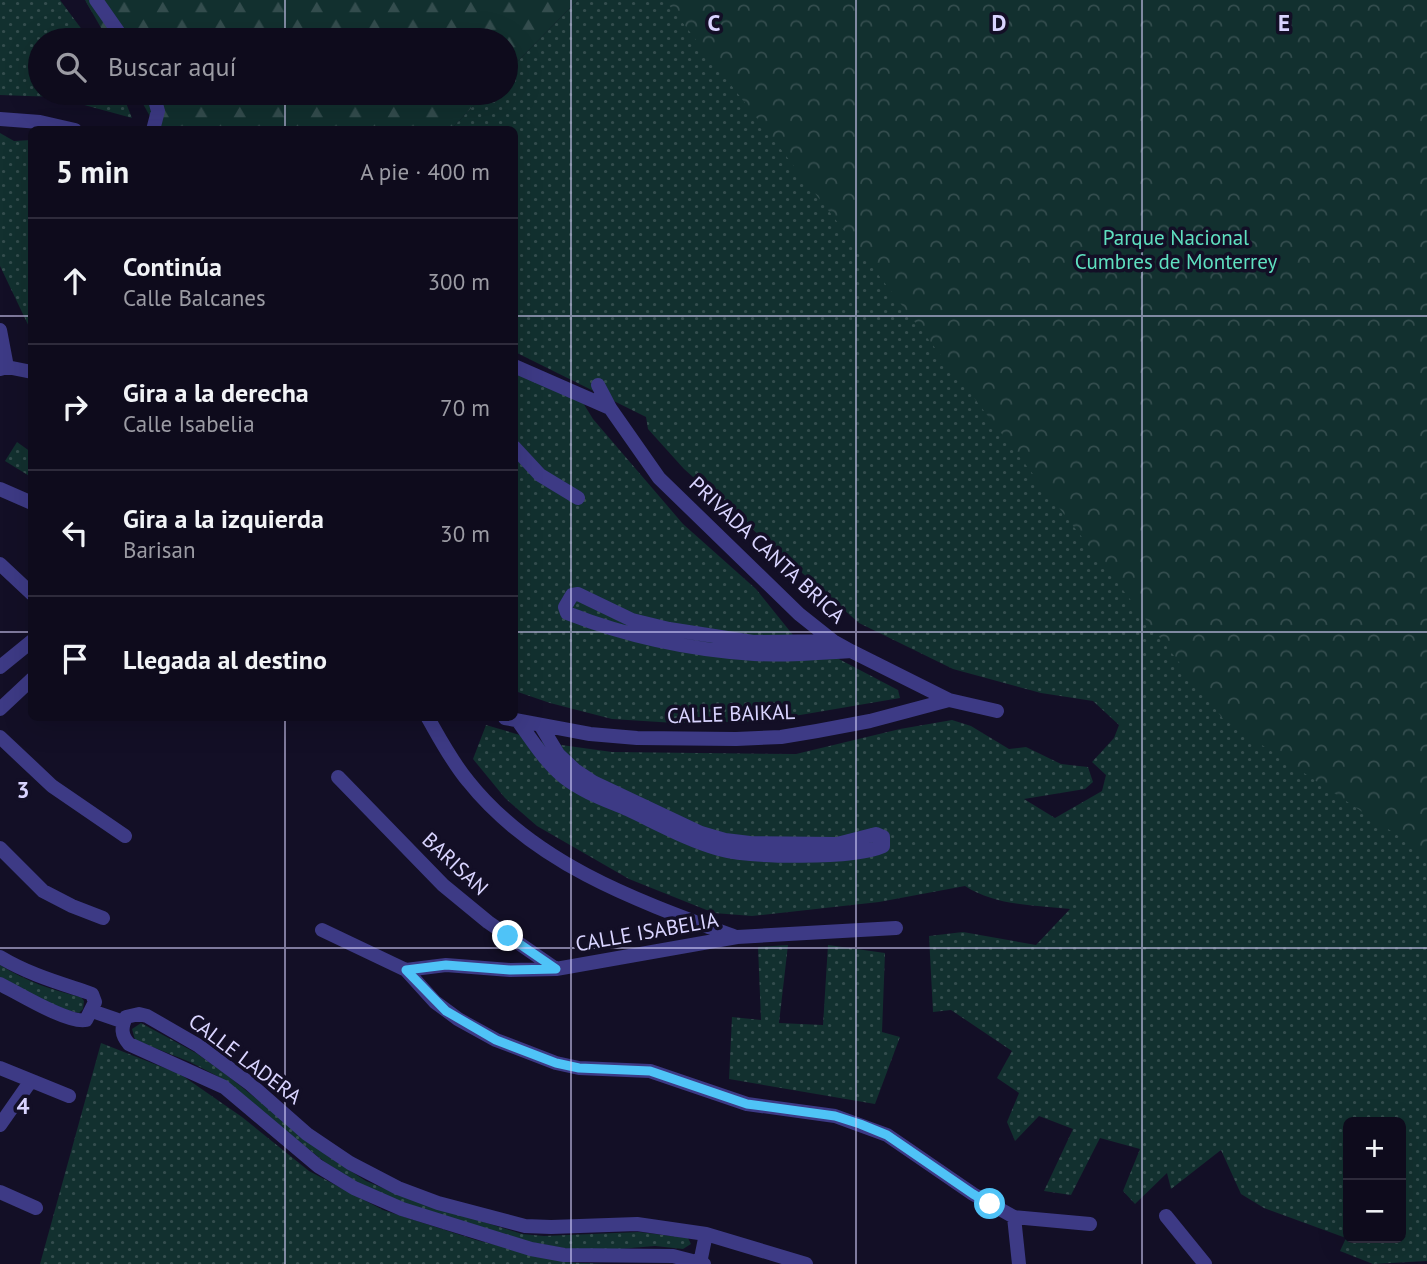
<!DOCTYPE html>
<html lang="es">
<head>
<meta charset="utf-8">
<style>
	:root { --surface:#0e0b1c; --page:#171425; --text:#f1f3f6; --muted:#9b9ba3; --line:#2e2b3b }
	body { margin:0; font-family:"PT Sans",sans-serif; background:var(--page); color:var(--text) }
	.controls { position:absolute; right:21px; bottom:21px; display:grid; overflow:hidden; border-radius:10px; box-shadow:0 7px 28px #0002 }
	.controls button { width:63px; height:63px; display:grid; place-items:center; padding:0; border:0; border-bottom:2px solid var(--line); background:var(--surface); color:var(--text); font:35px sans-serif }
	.stop { position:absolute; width:21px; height:21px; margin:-16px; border:5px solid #4fc3f7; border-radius:50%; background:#fff }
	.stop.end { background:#4fc3f7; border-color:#fff; box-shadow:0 2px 7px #0008 }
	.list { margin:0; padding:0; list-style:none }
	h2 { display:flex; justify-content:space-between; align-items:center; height:91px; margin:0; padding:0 28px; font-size:30px }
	h2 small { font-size:23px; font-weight:400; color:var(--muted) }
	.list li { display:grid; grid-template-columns:46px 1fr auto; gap:21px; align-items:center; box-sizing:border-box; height:126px; padding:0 28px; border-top:2px solid var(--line) }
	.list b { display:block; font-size:26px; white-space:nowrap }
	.list p { margin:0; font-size:23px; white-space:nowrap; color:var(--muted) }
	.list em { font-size:23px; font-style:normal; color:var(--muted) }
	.icon { flex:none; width:38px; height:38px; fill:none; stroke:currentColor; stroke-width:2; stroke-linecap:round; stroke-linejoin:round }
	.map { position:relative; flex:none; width:1427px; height:1264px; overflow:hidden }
	.search { position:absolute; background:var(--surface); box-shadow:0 7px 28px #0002; left:28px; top:28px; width:490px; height:77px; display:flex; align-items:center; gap:18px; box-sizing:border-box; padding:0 24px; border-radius:38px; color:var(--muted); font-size:26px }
	.panel { position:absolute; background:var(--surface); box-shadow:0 7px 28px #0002; left:28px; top:126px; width:490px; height:595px; border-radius:10px }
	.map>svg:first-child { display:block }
</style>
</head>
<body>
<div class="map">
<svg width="1427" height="1264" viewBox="0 0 1427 1264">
	<defs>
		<pattern id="grass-dots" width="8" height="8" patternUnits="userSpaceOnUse" patternTransform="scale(1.75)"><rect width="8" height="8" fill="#12302f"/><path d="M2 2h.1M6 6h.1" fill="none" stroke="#344d4e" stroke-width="1.8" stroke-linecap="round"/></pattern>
		<pattern id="forest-firs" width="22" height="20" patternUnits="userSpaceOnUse" patternTransform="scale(1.75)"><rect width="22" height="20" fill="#12302f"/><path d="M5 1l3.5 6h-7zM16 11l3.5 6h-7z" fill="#344d4e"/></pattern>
		<pattern id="park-crowns" width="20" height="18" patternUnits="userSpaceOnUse" patternTransform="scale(1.75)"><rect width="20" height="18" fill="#12302f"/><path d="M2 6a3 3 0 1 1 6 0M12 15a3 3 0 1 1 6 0" fill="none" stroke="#344d4e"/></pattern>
	</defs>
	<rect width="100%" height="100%" fill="#130f26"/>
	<path fill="url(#grass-dots)" fill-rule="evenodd" d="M0,0h60l23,31 4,9h-47v53h82l10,25 -77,-21 -55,-2z
		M578,0h849v1261l-54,3 -33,-13 6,-13 -82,-30 -23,-14 -20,-44 -50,39 -4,-16 -32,31 -12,-13 17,-42 -40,-11 -29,57 -27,-4 29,-62 -34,-13 -24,25 -8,-19 12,-29 -22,-15 15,-27 -61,-41 -18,2 -4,-76 34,-4 73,13 34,-36c-36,-4 -74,-3 -105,-23l-86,16 -127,14 -38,-3 -85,-34 -92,-53 -32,-28 -32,-39 13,-34 61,18 65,9 184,2 104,-25 52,-9 19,6 38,23 17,-2 35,17 27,3 5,15 -8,7 -61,10 31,19 47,-27 4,-16 -14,-13 22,-24 5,-13 -26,-24 -52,-8 -88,-24 -94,-46 -175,-154 -36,-40 -2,-12 -131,-65 -1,-222h-64l36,-37h20v-20zM1348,1122h53v116h-53z
		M0,133l14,8 17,-1v191l-31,-65z
		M515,359l62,34 16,26 90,105 73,65 37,46 105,55 2,8 -135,23 -90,2 -63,-4 -62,-16 -35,-12z
		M17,442l14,10v25l-26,-16z
		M788,945l-9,78 44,2 5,-80 57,8 -3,79 18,5 -25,67 -146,-25 3,-62 29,3 -3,-73z
		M0,965c26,16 51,25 81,32l3,4 -1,8 -4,4 -17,-4 -58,-28 -4,-3z
		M141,1023l55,30 27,19 106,85 37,24 41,17 115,36 22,2 95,-4 49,6 3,6 -8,5 -28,-3 -48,4h-32l-45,-8 -125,-38 -42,-18 -37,-23 -107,-86 -29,-15 -55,-22 -3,-11z
		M101,1043l79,31 62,43 67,54 74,39 93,30 88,22 41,2h-565z"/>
	<path fill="url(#forest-firs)" d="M85,0h493l-72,73v-33h-398z
		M137,93h349l-36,37 -293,-1z"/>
	<path fill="url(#park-crowns)" d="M665,0h762v855l-204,-136z"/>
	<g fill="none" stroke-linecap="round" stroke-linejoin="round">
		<path stroke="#3d3a85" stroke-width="14" d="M96,0l28,40
			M0,119l40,3 35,8
			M153,130l5,-19 -5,-18
			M0,330l7,37
			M514,366l96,42
			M0,369l7,-2 25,5
			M598,385l12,23 49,70 140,136 34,27 18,10 98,49
			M514,447l26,28 38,23
			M0,489l32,14
			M0,564l32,30
			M833,641l-80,1 -84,-13 -37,-9 -54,-26 -6,1 -7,12 2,6c59,23 124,37 187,41 32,2 65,-1 97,-3
			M0,667l32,-26
			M0,709l32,-30
			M428,718c12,21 24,44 40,63 67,84 170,120 268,156
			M505,718l85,16 47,4 99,1 45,-2 36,-6 53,-10 79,-21 48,11
			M518,721c14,19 28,42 47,57 18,14 41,22 62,31 30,14 60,31 92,40 32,9 135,10 164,-3v-9l-7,-3 -39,10 -87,-1 -25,-3 -24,-7 -108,-51 -18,-12 -17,-16 -17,-28
			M0,737l52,49 73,50
			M338,777l105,108 45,37 68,47
			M0,848l43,43 29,15 31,12
			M322,930l84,40 29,32 23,17 38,21 60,23 23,5 71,3 97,33 88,12 52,19 86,59 41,23 76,7
			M0,957c30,18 60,26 92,37l3,8 -9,18c-18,4 -68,-27 -86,-36
			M406,970l40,-5 64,5 46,-1 181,-32 159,-9
			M92,1011l32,11
			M0,1068l69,28
			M0,1125l30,-43
			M0,1192l36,16
			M1166,1216l39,48
			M1014,1217l5,47
			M700,1263l6,-29
			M704,1264l-31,-8 -109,-1 -33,-6 -129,-40 -48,-21 -36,-22 -94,-79 -95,-43c-8,-9 -8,-16 -3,-27l13,-3 8,2 52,30 50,37 58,51 43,29 48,25 40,15 87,23 26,1 86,-3 69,10 100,30"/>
	</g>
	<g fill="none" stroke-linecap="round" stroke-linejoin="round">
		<path stroke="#4fc3f7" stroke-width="9" d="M508,936l48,33 -46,1 -64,-5 -40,5 40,41 50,29 60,23 23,5 71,3 97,33 88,12 25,8 27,11 86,59 17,10"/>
	</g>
	<path fill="none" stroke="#d9d4ff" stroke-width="2" stroke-opacity="0.55" d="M285,0v40M571,0v1264M856,0v1264M1142,0v1264M285,93v37M0,316h32M514,316h913M0,632h32M514,632h913M285,718v546M0,948h1427"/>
	<g text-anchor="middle" stroke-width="7" stroke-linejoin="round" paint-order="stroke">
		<g font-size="21" fill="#5fe0c0" stroke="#130f26">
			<text x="1176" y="245">Parque Nacional<tspan x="1176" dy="24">Cumbres de Monterrey</tspan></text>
		</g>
		<g font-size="21" fill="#d9d4ff" stroke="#130f26">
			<text transform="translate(767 550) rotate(43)" y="7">PRIVADA CANTA BRICA</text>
			<text transform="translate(731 714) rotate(-2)" y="7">CALLE BAIKAL</text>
			<text transform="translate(455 864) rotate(43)" y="7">BARISAN</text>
			<text transform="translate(647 932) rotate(-10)" y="7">CALLE ISABELIA</text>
			<text transform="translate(245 1059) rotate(37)" y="7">CALLE LADERA</text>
		</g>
	</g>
	<g font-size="23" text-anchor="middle" font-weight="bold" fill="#d9d4ff" stroke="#130f26" stroke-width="7" stroke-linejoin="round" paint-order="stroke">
		<text x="714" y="31">C</text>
		<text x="999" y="31">D</text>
		<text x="1284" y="31">E</text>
		<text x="23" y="798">3</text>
		<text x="23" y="1114">4</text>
	</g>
</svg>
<div class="controls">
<button>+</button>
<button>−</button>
</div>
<div class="stop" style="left:990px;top:1204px"></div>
<div class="stop end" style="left:508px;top:936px"></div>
<div class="search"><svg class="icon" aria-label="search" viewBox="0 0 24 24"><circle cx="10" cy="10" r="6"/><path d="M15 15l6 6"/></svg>Buscar aquí</div>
<section class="panel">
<h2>5 min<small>A pie · 400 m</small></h2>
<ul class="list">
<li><svg class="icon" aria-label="ahead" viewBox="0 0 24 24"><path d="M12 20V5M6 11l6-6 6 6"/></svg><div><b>Continúa</b><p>Calle Balcanes</p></div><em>300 m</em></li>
<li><svg class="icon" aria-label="right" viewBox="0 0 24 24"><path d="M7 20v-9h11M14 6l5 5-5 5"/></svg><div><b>Gira a la derecha</b><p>Calle Isabelia</p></div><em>70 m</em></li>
<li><svg class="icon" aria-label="left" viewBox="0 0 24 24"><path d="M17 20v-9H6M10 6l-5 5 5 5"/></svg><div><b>Gira a la izquierda</b><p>Barisan</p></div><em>30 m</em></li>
<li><svg class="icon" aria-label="arrive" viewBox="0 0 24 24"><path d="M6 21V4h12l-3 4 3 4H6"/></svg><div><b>Llegada al destino</b></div></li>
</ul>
</section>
</div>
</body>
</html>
